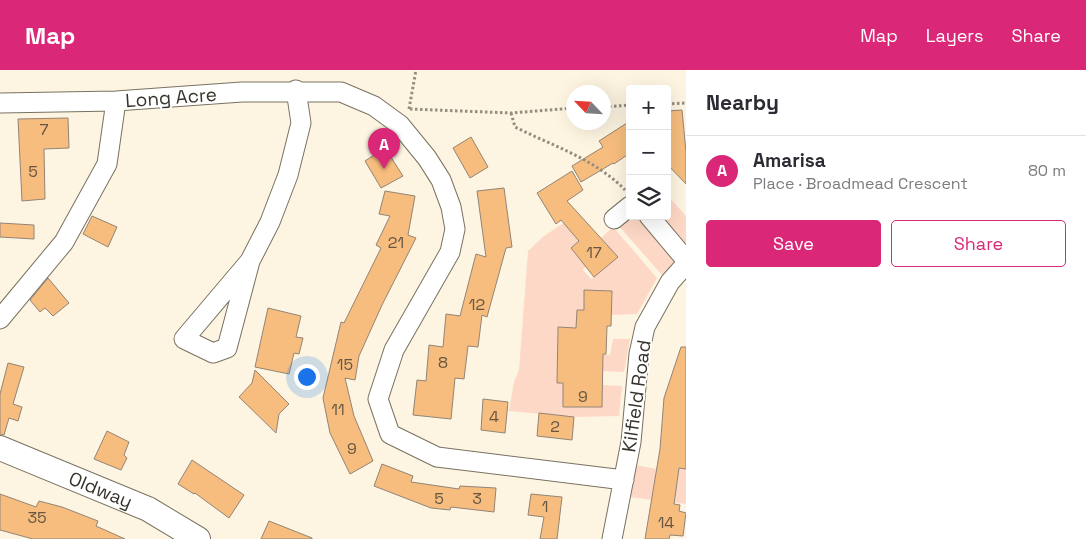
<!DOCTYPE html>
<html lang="en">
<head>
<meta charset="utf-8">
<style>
	:root { --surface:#fff; --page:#f2f2f3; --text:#2b2b33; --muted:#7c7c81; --line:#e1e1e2; --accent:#db2777 }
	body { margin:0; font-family:"Space Grotesk",sans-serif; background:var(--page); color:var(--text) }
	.controls { position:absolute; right:15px; top:15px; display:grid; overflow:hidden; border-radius:5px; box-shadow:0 5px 20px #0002 }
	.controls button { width:45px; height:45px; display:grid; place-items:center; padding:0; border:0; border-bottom:1px solid var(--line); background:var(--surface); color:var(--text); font:25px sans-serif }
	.compass { position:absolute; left:566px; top:15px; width:45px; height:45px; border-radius:50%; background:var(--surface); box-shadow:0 5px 20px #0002; rotate:295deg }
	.you { position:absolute; left:306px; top:306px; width:18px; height:18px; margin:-12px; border:4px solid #fff; border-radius:50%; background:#1a73e8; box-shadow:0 0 0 8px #1a73e833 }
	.badge { display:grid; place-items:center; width:32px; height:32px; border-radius:50%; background:var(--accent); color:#fff; font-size:16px; font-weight:700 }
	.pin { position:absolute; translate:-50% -41px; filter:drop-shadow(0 1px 2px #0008) }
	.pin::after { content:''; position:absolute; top:26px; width:18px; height:15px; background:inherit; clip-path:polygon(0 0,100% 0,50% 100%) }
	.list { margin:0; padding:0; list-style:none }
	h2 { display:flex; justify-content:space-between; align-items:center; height:65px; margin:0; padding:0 20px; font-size:21px }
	h2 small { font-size:16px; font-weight:400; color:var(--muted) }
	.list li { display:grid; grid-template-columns:32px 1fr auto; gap:15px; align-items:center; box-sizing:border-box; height:70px; padding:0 20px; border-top:1px solid var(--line) }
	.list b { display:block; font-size:19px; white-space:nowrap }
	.list p { margin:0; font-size:16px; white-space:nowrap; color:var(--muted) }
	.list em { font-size:16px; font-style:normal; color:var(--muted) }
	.actions { display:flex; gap:10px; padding:15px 20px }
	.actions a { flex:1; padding:11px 0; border:1px solid var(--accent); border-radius:5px; text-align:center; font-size:18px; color:var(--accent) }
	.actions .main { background:var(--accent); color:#fff }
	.icon { flex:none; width:28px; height:28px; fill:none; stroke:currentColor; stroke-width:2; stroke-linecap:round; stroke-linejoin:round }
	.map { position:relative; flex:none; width:686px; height:469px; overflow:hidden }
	header { display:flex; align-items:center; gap:30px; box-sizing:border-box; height:70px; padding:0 25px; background:var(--accent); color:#fff }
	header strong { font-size:24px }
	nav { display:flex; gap:28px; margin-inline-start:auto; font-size:18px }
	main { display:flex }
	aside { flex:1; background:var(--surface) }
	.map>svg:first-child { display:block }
</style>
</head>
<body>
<header>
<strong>Map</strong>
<nav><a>Map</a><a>Layers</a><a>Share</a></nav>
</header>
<main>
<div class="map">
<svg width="686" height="469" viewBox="0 0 686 469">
	<rect width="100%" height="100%" fill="#fdf5e1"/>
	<path fill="#fed8c6" d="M667,125l19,21v32l-26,-32h7z
		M630,146h9l34,39 1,7 -12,13 -44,-50z
		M570,149l2,13 7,9 -8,7 15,18 -3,4 8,9 26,-22 -16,-19 12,-11 44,51 -20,36 -26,1 1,-24h-28v19h-7v18l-19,-1 -1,18 9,1 -3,61h39v-22l20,1 -3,30 -45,1 -65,-6 5,-29 5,-12 9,-119 16,-15z
		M613,269h17l-6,33 -24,-1 3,-17 7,1z
		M636,395l20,4 -3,28 21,2 5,-31 7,1v35l-57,-7z"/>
	<path fill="#f6bd7e" stroke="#938476" d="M682,40l4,42v32l-19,-20v-53z
		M68,48l1,30 -25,1 1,50 -23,2 -4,-82z
		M630,51v32l-16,11 -1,-1 -32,19 -9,-16 31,-19 -4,-6z
		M471,67l17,30 -18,11 -17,-30z
		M385,78l18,28 -22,12 -16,-27z
		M572,101l11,19 -16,11 51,56 -24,20 -23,-29 8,-7 -18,-21 -5,4 -19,-31z
		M504,118l8,59 -6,1 -19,69 -5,-2 -4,32 -10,-1 -4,33 -9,-1 -4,41 -38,-4 4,-35 9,1 3,-36 14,2 3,-33 14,2 16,-62 10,3 -9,-66z
		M385,121l30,5 -7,39 8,3 -34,67 -23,51 -4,24 -10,-2 9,38 19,45 -23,13 -20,-41 -7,-35 18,-76 3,1 37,-75 -5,-3 14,-29 -11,-2z
		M92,146l25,11 -9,20 -25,-13z
		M0,153l34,2v14l-34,-2z
		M48,208l21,25 -16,13 -8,-8 -5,4 -10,-12z
		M584,220l28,1 -1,35h-4l-1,28h-3l-1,53h-39v-24h-6l1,-56 18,1 1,-18h7z
		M268,238l33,8 -5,21 7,1 -4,16 -5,-1 -5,21 -34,-7z
		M681,277h5v122l-7,-1 -5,36 6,1 -1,6 7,2 -3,23 -13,-1 -1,4h-24l15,-90 4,-51z
		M8,293l16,4 -11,37 9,3 -4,14 -9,-3 -5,17 -4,-1v-40z
		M255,300l34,34 -10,10 -3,19 -37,-36 13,-14z
		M483,329l25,3 -3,31 -24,-3z
		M539,343l35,4 -2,23 -35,-4z
		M107,361l22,11 -5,13 3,3 -6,12 -27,-11z
		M192,390l52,35 -15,23 -34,-25 -1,1 -16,-10z
		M382,394l31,12 -2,6 48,7 1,-3 36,2 -2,24 -43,-5 -1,3 -19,-2 -57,-22z
		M0,424l36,13 3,-6 23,6 36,14 -2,5 29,13h-92l-33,-9z
		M531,424l31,3 -5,42h-17l4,-22 -16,-2z
		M269,451l43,17v1h-51z"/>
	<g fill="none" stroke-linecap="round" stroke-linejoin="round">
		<defs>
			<path id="minor" d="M0,33l116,-2 126,-9h99l33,14 26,19 27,33 14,22 10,27 4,22 -5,23 -56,98 -16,49 12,35 47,23 187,23
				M649,146l37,44
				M614,149l16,-13
				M250,191l-66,78 29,14 14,-5 23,-87 20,-39 18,-47 13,-52 -5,-33
				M0,249l64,-77 43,-78 9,-63
				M612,469l19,-97 8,-88 6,-27 25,-45 16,-18"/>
			<g id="tertiary">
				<path id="s1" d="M0,378l148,61 50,30"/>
			</g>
		</defs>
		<use href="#minor" stroke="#797261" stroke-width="21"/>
		<use href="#tertiary" stroke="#797261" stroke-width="26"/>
		<path stroke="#948e81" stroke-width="3" stroke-dasharray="2.5 2.5" stroke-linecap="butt" d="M667,34l19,-1
			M604,37l26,-2
			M409,39l7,-39
			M410,39l101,4 63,-5
			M511,43l4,14c38,19 80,32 110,63"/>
		<use href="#minor" stroke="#fff" stroke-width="19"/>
		<use href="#tertiary" stroke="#fff" stroke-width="24"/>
	</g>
	<g text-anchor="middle" stroke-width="4" stroke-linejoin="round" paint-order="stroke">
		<g font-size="16" fill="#675640">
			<text x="44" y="65">7</text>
			<text x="33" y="107">5</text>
			<text x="396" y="178">21</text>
			<text x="594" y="188">17</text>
			<text x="477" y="240">12</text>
			<text x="443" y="298">8</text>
			<text x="345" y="300">15</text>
			<text x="583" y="332">9</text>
			<text x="338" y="345">11</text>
			<text x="494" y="352">4</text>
			<text x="555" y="362">2</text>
			<text x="352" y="384">9</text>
			<text x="439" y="434">5</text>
			<text x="477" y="434">3</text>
			<text x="545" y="442">1</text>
			<text x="37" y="453">35</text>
			<text x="666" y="458">14</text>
		</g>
		<g font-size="19" fill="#37342c" stroke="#fff">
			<text transform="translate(171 27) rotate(-4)" y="7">Long Acre</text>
			<text transform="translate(636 326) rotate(-82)" y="7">Kilfield Road</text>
			<text dy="7" stroke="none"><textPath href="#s1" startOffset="109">Oldway</textPath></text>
		</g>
	</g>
</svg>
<div class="controls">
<button>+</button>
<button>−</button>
<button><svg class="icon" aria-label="layers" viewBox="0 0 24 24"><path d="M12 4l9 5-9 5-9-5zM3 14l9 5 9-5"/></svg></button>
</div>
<svg class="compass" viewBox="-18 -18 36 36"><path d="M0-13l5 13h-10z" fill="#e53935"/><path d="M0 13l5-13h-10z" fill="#7c7c81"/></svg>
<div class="you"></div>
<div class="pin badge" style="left:384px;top:99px">A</div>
</div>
<aside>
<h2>Nearby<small></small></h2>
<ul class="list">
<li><span class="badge">A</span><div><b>Amarisa</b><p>Place · Broadmead Crescent</p></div><em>80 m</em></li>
</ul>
<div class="actions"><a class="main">Save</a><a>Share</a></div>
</aside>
</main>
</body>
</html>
